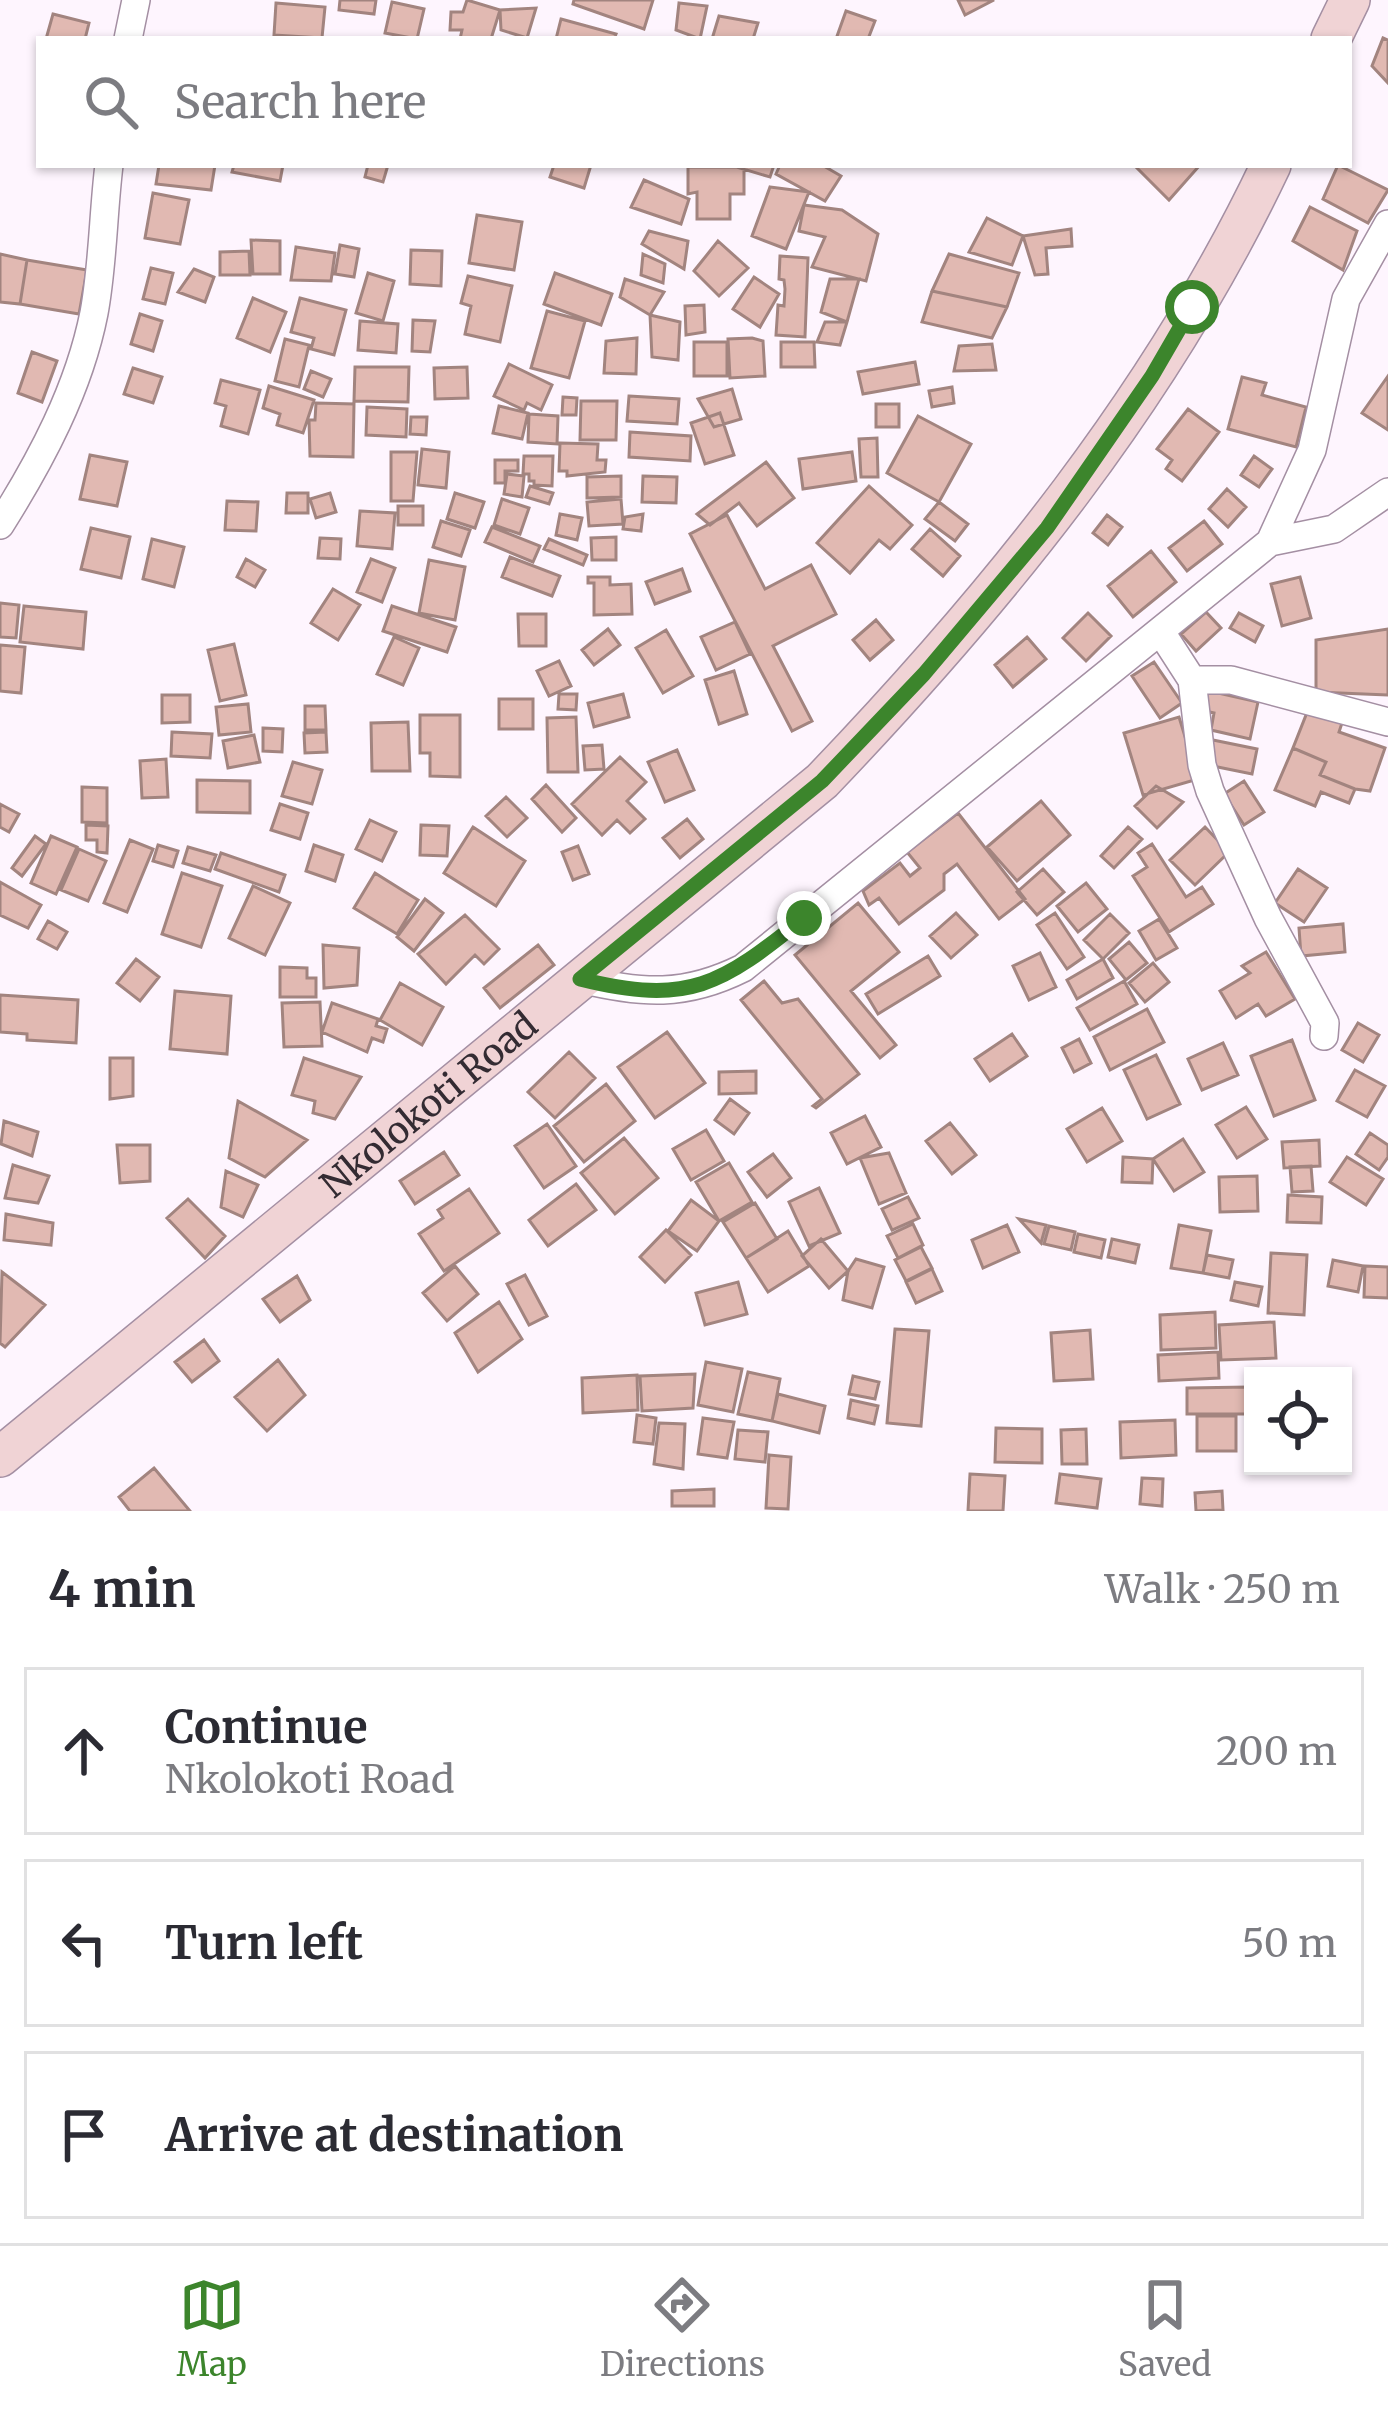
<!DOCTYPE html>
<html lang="en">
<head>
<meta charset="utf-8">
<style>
	:root { --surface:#fff; --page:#f7f7f7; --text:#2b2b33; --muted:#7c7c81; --line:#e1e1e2; --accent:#3c852c }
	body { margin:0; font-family:Merriweather,serif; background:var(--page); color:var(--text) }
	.controls { position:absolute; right:36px; bottom:36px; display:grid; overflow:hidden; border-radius:0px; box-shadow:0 3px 9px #0004 }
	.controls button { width:108px; height:108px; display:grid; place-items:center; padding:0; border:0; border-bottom:3px solid var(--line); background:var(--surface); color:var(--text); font:60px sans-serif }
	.stop { position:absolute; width:36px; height:36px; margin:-27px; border:9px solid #3c852c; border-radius:50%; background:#fff }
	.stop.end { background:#3c852c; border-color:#fff; box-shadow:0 3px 12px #0008 }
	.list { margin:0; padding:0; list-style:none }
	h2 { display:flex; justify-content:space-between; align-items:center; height:156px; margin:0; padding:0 48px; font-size:51px }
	h2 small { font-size:39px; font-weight:400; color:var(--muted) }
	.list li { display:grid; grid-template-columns:78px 1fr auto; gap:36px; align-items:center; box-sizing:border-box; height:168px; margin:0 24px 24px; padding:0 24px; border:3px solid var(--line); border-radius:0px }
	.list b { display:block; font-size:45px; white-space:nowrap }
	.list p { margin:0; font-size:39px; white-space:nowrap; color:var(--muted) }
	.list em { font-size:39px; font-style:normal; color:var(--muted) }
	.icon { flex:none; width:66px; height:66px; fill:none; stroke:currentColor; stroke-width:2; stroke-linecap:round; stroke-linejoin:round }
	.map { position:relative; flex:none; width:1388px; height:1511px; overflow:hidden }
	.search { position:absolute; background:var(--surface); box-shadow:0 3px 9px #0004; left:36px; right:36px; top:36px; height:132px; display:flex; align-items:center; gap:30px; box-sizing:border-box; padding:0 42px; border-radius:0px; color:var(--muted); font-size:45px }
	.sheet { height:732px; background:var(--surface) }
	nav { display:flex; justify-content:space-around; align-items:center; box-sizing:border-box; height:168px; border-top:3px solid var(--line); background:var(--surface); font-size:33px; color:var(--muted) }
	nav a { display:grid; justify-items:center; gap:6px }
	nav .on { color:var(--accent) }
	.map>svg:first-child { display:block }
</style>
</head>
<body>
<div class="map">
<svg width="1388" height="1511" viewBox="0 0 1388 1511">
	<rect width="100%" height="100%" fill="#fef5fe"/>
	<path fill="#e1b9b2" stroke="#a2847f" stroke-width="3" d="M340,0h36l-2,14 -35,-4z
		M467,0l33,10 -9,29h-31l2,-9h-12l1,-18h12z
		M574,0h79l-9,29 -71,-25z
		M958,0h36l-29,15z
		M392,2l32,7 -7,30 -32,-6z
		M276,3l49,4 -3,31 -48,-3z
		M679,3l28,3 -7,33 -24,-9z
		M536,8l-9,30 -26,-8 -1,-20z
		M846,11l29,10 -7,18h-32z
		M53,14l36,9 -4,16h-39z
		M719,16l39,7 -5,16h-41z
		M561,19l55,15 -2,5h-58z
		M1383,38l5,2v43l-16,-17z
		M159,165h56l-4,25 -55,-6z
		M234,165h49l-3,16 -48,-9z
		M368,165h20l-5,17 -18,-5z
		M554,165h37l-7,23 -34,-11z
		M730,165h44l-4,12z
		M780,165h42l19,11 -16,25 -49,-27z
		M1134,165h66l-31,35z
		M1338,165l50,25 -20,33 -45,-24z
		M688,167h56v27h-14v25h-33v-27l-9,2z
		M644,180l45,19 -8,25 -50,-17z
		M770,187l39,5 -23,57 -34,-13z
		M153,193l36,7 -9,44 -35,-6z
		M804,205l38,5 36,24 -12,47 -54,-14 13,-30 -26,-6z
		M1310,207l47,24 -14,39 -50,-29z
		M477,215l45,7 -8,48 -45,-7z
		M987,218l36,18 -11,29 -43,-13z
		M1071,229l1,17 -26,2 2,26 -13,1 -12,-39z
		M649,231l39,10 -4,28 -42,-25z
		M251,240l29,1v33h-27z
		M718,241l30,27 -29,28 -25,-25z
		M340,245l19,4 -5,28 -19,-3z
		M296,247l39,6 -4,28 -40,-1z
		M411,250l31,1 -1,35 -31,-2z
		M249,251l1,24h-30v-23z
		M0,254l27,6 -7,44 -20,-2z
		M643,254l22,10 -2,19 -22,-8z
		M949,254l70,19 -12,34 -75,-16z
		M780,256l28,2 -3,79 -29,-2 2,-30 6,1 1,-17 -1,-9 -5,-1z
		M27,260l60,10 -8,44 -59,-10z
		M151,268l22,5 -8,31 -22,-5z
		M194,269l20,8 -9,25 -27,-10z
		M368,273l26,8 -11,40 -27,-8z
		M555,273l57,21 -11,31 -57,-21z
		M468,276l44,10 -12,56 -35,-8 6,-28 -10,-3z
		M754,277l25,17 -19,33 -27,-18z
		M625,279l39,13 -14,23 -30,-18z
		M830,279h29l-12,43 -26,-10z
		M932,291l75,16 -15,31 -70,-16z
		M253,298l33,14 -16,40 -33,-14z
		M300,298l46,12 -12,45 -23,-6 3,-11 -23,-6z
		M704,305l1,27 -19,3 -1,-29z
		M547,311l38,10 -16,57 -38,-10z
		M140,314l22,7 -9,30 -22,-7z
		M650,315l30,7 -2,38 -26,-3z
		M413,320l22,1 -5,31 -18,-1z
		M360,321l38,3 -2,29 -38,-3z
		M825,322h22l-7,23 -23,-3z
		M637,338l-1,36 -32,-1 2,-32z
		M752,338l11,3 2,35 -35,2 -2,-39z
		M285,339l24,6 -10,42 -24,-6z
		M694,342h33v34h-33z
		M781,342h33l1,25h-34z
		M992,344l4,26 -42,1 5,-25z
		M32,352l25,9 -15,41 -24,-9z
		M915,362l4,22 -56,10 -5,-22z
		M509,364l43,21 -11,25 -14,-7 -3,7 -30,-14z
		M355,367h54l-1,35 -54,-1z
		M467,367l1,31 -33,1 -1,-31z
		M133,368l29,9 -9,26 -29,-9z
		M311,371l20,8 -8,18 -19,-8z
		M1388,376v54l-26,-17z
		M1242,377l24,6 -4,12 44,12 -10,40 -68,-18z
		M221,380l39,10 -12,44 -27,-8 5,-20 -11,-3z
		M269,386l45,14 -11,33 -26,-8 3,-11 -17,-6z
		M952,387l2,16 -22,4 -3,-16z
		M732,389l9,30 -27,8 -16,-28z
		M629,396l50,3 -2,25 -50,-3z
		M563,397l14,1 -1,17h-14z
		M581,401h36l-1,39h-36z
		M316,403l38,1 -1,53 -43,-1 -1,-36h6z
		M876,404h23v23h-23z
		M499,406l29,7 -6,26 -29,-6z
		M367,407l40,2 -1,28 -40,-2z
		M1188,409l31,23 -37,49 -16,-12 6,-9 -15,-11z
		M720,413l14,42 -29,9 -14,-41z
		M529,414l29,2 -1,28 -29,-2z
		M918,416l53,28 -32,58 -52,-29z
		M411,417h16l-1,18 -16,-1z
		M630,432l61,4 -1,25 -61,-4z
		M877,438l1,39h-17l-2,-38z
		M560,443l38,1 -1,16h9l-1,12 -38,4v-5h-8z
		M422,449l27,3 -3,36 -28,-3z
		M391,452h26l-4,49h-22z
		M852,452l4,29 -53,8 -4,-30z
		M90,455l37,7 -10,44 -37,-7z
		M524,456h29l-1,30 -18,-1v-4h-5v-7h-6z
		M1254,456l18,13 -13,18 -18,-12z
		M495,460h23v11h-13v12h-10z
		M766,462l28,36 -37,28 -18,-23 -29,22 -13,-11z
		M507,474l17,2 -2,21 -18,-3z
		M621,476v21l-34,1v-21z
		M643,476l34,1 -1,26 -34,-1z
		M530,486l23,7 -4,11 -23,-7z
		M869,486l43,39 -22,24 -11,-9 -29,33 -33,-30z
		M1227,489l19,18 -18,20 -19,-18z
		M287,493h21v20h-22z
		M330,493l6,19 -20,6 -6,-19z
		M455,493l29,9 -9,26 -28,-9z
		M502,499l27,9 -9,26 -26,-9z
		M621,499l2,25 -34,2 -2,-24z
		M227,501l31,1 -2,29 -31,-1z
		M939,502l29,22 -13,17 -30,-22z
		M398,506h25v19h-25z
		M360,511l35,2 -3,36 -35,-3z
		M560,514l22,4 -5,22 -21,-5z
		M643,514l-2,17 -18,-2 2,-12z
		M727,515l38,74 46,-24 25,49 -63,32 39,75 -20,10 -102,-197z
		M1107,515l15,12 -14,18 -15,-12z
		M441,521l29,9 -9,26 -28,-9z
		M1204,521l18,23 -35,27 -18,-23z
		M492,527l48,19 -7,16 -48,-20z
		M91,528l39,9 -9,41 -40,-9z
		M930,529l30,27 -17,20 -31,-27z
		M616,537v23h-24l-1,-22z
		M320,538l21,1 -1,20 -22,-1z
		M152,539l32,8 -10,40 -31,-8z
		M549,539l38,16 -4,10 -39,-16z
		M1151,551l25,31 -43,35 -25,-31z
		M510,557l50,19 -8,20 -50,-19z
		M246,559l19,11 -10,17 -18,-10z
		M371,559l24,9 -13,34 -25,-10z
		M429,560l36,7 -10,53 -36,-7z
		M682,569l8,22 -35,13 -9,-22z
		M588,577h22v8l21,-1 1,30 -38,1v-32h-6z
		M1300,577l11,41 -29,8 -11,-42z
		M333,589l27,16 -22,35 -27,-17z
		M0,603l19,2 -3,33 -16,-1z
		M24,606l62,6 -3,37 -63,-7z
		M392,606l64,21 -9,25 -64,-21z
		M1206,612l15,16 -25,23 -15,-17z
		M1088,613l23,23 -25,25 -23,-23z
		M1239,613l24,13 -8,16 -25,-14z
		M518,614h28v32h-27z
		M876,620l17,20 -23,20 -17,-20z
		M735,622l15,32 -34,16 -15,-33z
		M608,629l12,16 -26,20 -12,-15z
		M1388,629v66l-72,-3v-52z
		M666,630l27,46 -30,17 -27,-45z
		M394,637l25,11 -16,37 -26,-11z
		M1027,637l19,22 -33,28 -18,-22z
		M234,644l12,51 -26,6 -12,-51z
		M0,645l25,2 -4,46 -21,-2z
		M559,661l12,25 -22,10 -12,-25z
		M1154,662l28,41 -22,15 -28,-42z
		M734,671l13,43 -28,10 -14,-44z
		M1205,690l53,12 -8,37 -39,-9 3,-17 -14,-3z
		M559,694h18l-1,16 -18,-1z
		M623,694l6,23 -35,10 -6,-24z
		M162,695h28v27l-28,1z
		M499,699h34v30h-34z
		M248,704l3,28 -32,3 -3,-28z
		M1310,705l34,12 -5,15 46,16 -15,43 -15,-2 -35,-14 6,-13 -33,-14z
		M305,706h20l1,24h-21z
		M420,715h40v62l-30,-1v-23h-10z
		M576,717l2,55h-30l-1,-54z
		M1179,717l19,62 -55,16 -19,-62z
		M408,722l2,49h-38l-1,-48z
		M263,728l20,1 -1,23 -19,-1z
		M172,732l40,2 -2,24 -39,-2z
		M326,732l1,20 -22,1 -1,-20z
		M254,735l6,27 -32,6 -5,-27z
		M1213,740l44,9 -5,25 -44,-9z
		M602,745l2,24 -19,1 -2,-24z
		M1293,748l33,14 -6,13 35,14 -6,14 -28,-11 -6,14 -40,-16z
		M677,750l17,40 -29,12 -17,-40z
		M620,757l26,25 -19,19 18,18 -15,14 -13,-13 -15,15 -30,-31z
		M166,759l2,38 -26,1 -2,-37z
		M293,762l29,8 -10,34 -30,-8z
		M197,780l53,1v32l-53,-1z
		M1244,781l20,31 -20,13 -20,-31z
		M546,785l30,33 -14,14 -30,-33z
		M1156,786l27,16 -26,26 -22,-22z
		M82,787l25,1v35l-25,-1z
		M506,797l21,21 -20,19 -21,-21z
		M1041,801l29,34 -53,46 -30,-34z
		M0,804l19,10 -10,18 -9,-5z
		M280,804l28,9 -8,26 -29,-9z
		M958,813l67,86 -26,20 -42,-55 -13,10v16l-45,34 -20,-26 -10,7 -6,-14 37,-28 10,13 10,-8 -13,-16z
		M687,819l16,20 -23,19 -17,-20z
		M370,820l26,12 -14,29 -26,-12z
		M86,825l22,1 -1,27 -10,-1v-12h-11z
		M421,825l28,1 -2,30 -27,-1z
		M473,827l52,34 -29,45 -52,-33z
		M1128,827l14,12 -28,29 -13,-12z
		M1205,827l24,25 -34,33 -25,-25z
		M35,836l11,8 -24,32 -10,-8z
		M51,836l26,11 -21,47 -25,-11z
		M130,840l23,9 -26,63 -23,-9z
		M1152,844l34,53 16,-10 11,17 -44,28 -36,-56 14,-9 -9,-14z
		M158,845l20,6 -5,16 -20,-6z
		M314,845l29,10 -8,26 -29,-10z
		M578,846l11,28 -16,6 -11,-28z
		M188,847l28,8 -6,16 -27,-8z
		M79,849l27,12 -18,40 -27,-11z
		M221,853l64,22 -6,17 -64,-23z
		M1043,869l21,23 -27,23 -20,-23z
		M1298,869l29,19 -23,34 -29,-19z
		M182,873l40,13 -21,61 -39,-13z
		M375,873l43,27 -21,34 -43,-26z
		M0,882l41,23 -13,23 -28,-13z
		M1086,883l21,26 -29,23 -21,-26z
		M253,886l37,17 -25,52 -36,-17z
		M425,899l18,14 -29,38 -17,-14z
		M858,903l41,49 -48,39 45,54 -16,13 -85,-103z
		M956,913l21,22 -26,23 -21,-22z
		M1055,913l29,44 -17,12 -30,-44z
		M1110,914l19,19 -26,26 -19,-19z
		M465,915l34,34 -15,15 -9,-9 -29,29 -28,-30z
		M1159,919l18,29 -21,12 -17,-29z
		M48,921l19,11 -10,17 -19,-10z
		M1343,924l2,28 -44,4 -2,-28z
		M1129,942l18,21 -21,17 -17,-21z
		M323,945l36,3 -2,37 -33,3z
		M538,945l16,20 -54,43 -16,-20z
		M1266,952l29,47 -29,17 -8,-12 -22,14 -16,-27 30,-18 -8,-7z
		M1040,953l16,34 -27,13 -16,-34z
		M928,956l12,20 -62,38 -12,-20z
		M136,959l23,18 -19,24 -23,-18z
		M1103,959l10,19 -36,21 -10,-19z
		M1153,963l16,19 -24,20 -16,-19z
		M280,967l27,1v10h9v19h-36z
		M764,981l18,22 16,-4 61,75 -43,34 -3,-2 9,-7 -81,-99z
		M1124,981l13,23 -47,26 -13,-22z
		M400,983l43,24 -21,38 -42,-25z
		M175,991l56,5 -4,58 -57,-5z
		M0,995l78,5 -2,43 -49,-3v-6l-27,-2z
		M320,1002l2,44 -38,1 -2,-44z
		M332,1003l46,16 -2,7 11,3 -4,13 -11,-4 -5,14 -45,-20z
		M1147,1009l17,33 -54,28 -16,-33z
		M1358,1023l21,12 -16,27 -21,-12z
		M667,1032l38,51 -50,35 -37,-51z
		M1012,1034l15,22 -37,25 -15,-22z
		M1079,1039l12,24 -17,9 -12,-24z
		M1292,1040l23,60 -41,16 -23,-60z
		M1223,1043l15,32 -36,15 -14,-31z
		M569,1052l26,26 -40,40 -27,-26z
		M1156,1055l24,49 -33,15 -23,-49z
		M110,1058h23v38l-23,3z
		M304,1058l57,19 -26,42 -22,-6 2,-12 -23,-6z
		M1355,1070l30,16 -18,31 -30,-16z
		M756,1071v22l-37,1v-22z
		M606,1084l29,37 -51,41 -30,-36z
		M730,1099l19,14 -15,21 -19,-14z
		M238,1101l69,39 -42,37 -36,-19z
		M1246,1107l21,32 -30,19 -21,-33z
		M1102,1108l20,33 -35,21 -20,-33z
		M865,1116l16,31 -34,17 -16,-31z
		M4,1121l34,11 -6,24 -31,-12z
		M950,1123l26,32 -24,19 -26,-33z
		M547,1124l29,42 -32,22 -29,-42z
		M706,1130l18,31 -33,19 -18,-31z
		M1370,1133l18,12v12l-9,13 -23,-16z
		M624,1138l34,40 -43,36 -34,-41z
		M1183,1139l21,33 -30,19 -21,-32z
		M1319,1140l1,26 -36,2 -2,-26z
		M117,1145h33v36l-30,2z
		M444,1152l15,23 -44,29 -15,-23z
		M889,1153l17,40 -27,11 -19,-46z
		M773,1154l18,24 -24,19 -19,-25z
		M1123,1157l30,2 -1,24 -30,-1z
		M1347,1157l36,22 -17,26 -36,-23z
		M729,1163l23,39 -33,19 -23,-39z
		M13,1165l36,11 -11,27 -33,-5z
		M1311,1166l2,25 -21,1 -2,-25z
		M226,1171l32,14 -15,32 -22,-10z
		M1257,1176l1,35 -38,1 -1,-35z
		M576,1184l20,26 -48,36 -19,-26z
		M819,1188l21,45 -31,13 -20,-44z
		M469,1189l30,44 -55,38 -25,-37 24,-16 -5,-8z
		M1288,1195l34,2 -1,26 -34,-1z
		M908,1197l11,21 -27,12 -10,-21z
		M188,1199l37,37 -20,22 -38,-40z
		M691,1200l28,21 -22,30 -29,-20z
		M755,1203l22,36 -31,19 -23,-36z
		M6,1214l47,9 -2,22 -47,-5z
		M1019,1219l27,6 -5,18z
		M913,1224l10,21 -25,13 -11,-22z
		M1007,1225l12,27 -36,16 -11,-28z
		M1179,1225l32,6 -8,42 -32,-5z
		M1049,1226l26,6 -4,18 -27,-6z
		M666,1230l25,25 -26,27 -25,-25z
		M788,1231l21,35 -41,26 -22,-34z
		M1078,1234l27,6 -4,18 -27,-6z
		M821,1239l27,32 -19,17 -27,-32z
		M1112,1239l27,6 -4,18 -27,-6z
		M921,1247l11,21 -26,13 -11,-21z
		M1271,1253l36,2 -3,60 -36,-2z
		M1207,1255l26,5 -4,18 -26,-5z
		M856,1259l28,8 -12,41 -29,-8 5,-29z
		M1333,1260l30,6 -5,26 -30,-6z
		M455,1266l23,28 -31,27 -24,-28z
		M1365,1266l23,1v31l-24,-1z
		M932,1269l10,22 -26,12 -10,-21z
		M2,1272l43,33 -40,42 -5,-4z
		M525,1275l22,41 -18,9 -22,-41z
		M297,1276l13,24 -30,22 -17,-23z
		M738,1282l9,32 -42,11 -9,-32z
		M1235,1282l27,5 -4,19 -27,-6z
		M499,1302l23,37 -44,33 -23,-39z
		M1215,1312l1,36 -55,2 -1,-35z
		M1274,1322l2,36 -55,2 -2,-35z
		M895,1329l34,2 -8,95 -34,-3z
		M1090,1330l3,49 -39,2 -3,-48z
		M204,1340l15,21 -27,21 -17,-20z
		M1218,1352l1,26 -60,3 -1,-26z
		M278,1360l27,35 -38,36 -32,-34z
		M706,1362l36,7 -9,43 -35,-7z
		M748,1372l32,7 -8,42 -34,-7z
		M695,1374l-2,34 -51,3 -2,-35z
		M637,1375l1,35 -55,3 -1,-35z
		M853,1376l26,6 -4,17 -26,-5z
		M1248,1387v27h-61v-26z
		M778,1394l47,12 -6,27 -47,-12z
		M851,1400l27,6 -4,18 -26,-6z
		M637,1415l19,3 -3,26 -19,-2z
		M1197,1416h39v35h-39z
		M703,1418l31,4 -7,36 -29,-4z
		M1175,1420l1,35 -55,3 -1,-36z
		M659,1423l26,1 -2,45 -29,-5z
		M996,1428l46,1v34l-47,-1z
		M1086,1429l1,35h-25l-1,-34z
		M738,1430l30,2 -3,30 -30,-3z
		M769,1455l22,2 -3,52 -22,-1z
		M154,1468l36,43h-60l-11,-14z
		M970,1474l35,2 -2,35h-35z
		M1060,1474l41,5 -4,29 -41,-5z
		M1142,1478l21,1 -1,27 -22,-2z
		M714,1489v17h-42v-15z
		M1222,1491l1,19 -27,1 -1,-18z"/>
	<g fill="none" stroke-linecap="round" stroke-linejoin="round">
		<defs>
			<path id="street" d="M128,39l8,-39
				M0,525c41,-65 79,-136 94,-212 9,-48 9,-99 15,-148
				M1270,542l64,-13 54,-37
				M1161,632l31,48 10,85 8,26 58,127 57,105 -1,13
				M1192,680h39l157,42
				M580,979c62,15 105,18 163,-11l527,-426 42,-92 34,-151 42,-75"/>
			<g id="secondary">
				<path d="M1331,39l19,-39"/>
				<path id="s1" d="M0,1457l822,-676c176,-184 339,-384 449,-616"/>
			</g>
		</defs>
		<use href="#street" stroke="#a48fa3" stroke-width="30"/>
		<use href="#secondary" stroke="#a48fa3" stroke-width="42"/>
		<use href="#street" stroke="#fff" stroke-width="27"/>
		<use href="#secondary" stroke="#f0d3d5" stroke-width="39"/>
	</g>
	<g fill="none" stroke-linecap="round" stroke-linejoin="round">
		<path stroke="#3c852c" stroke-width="15" d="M804,918c-83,67 -115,88 -224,61l242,-198 102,-107 123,-146 105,-152 40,-69"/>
	</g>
	<g text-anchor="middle" stroke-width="9" stroke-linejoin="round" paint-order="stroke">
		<g font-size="36" fill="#332b32" stroke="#fff">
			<text dy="13" stroke="none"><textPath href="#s1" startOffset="555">Nkolokoti Road</textPath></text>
		</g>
	</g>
</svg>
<div class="controls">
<button><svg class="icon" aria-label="locate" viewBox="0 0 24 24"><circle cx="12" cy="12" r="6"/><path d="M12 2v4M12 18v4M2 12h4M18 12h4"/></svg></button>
</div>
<div class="stop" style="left:1192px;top:307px"></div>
<div class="stop end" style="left:804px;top:918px"></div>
<div class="search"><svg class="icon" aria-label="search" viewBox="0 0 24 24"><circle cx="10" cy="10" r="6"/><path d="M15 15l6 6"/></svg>Search here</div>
</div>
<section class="sheet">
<h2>4 min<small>Walk · 250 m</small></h2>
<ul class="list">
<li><svg class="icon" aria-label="ahead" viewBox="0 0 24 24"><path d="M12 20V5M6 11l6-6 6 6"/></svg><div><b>Continue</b><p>Nkolokoti Road</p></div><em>200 m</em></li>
<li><svg class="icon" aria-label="left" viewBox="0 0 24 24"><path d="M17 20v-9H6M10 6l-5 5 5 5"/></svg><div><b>Turn left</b></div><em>50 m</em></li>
<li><svg class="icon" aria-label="arrive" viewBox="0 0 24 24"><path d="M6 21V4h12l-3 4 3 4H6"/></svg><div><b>Arrive at destination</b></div></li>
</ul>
</section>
<nav>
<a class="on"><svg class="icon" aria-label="map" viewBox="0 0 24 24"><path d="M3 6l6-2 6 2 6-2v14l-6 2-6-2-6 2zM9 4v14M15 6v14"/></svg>Map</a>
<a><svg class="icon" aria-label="directions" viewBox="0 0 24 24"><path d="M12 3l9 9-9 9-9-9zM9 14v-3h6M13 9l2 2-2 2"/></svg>Directions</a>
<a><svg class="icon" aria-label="saved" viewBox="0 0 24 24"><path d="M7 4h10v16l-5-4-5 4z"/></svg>Saved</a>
</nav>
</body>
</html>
